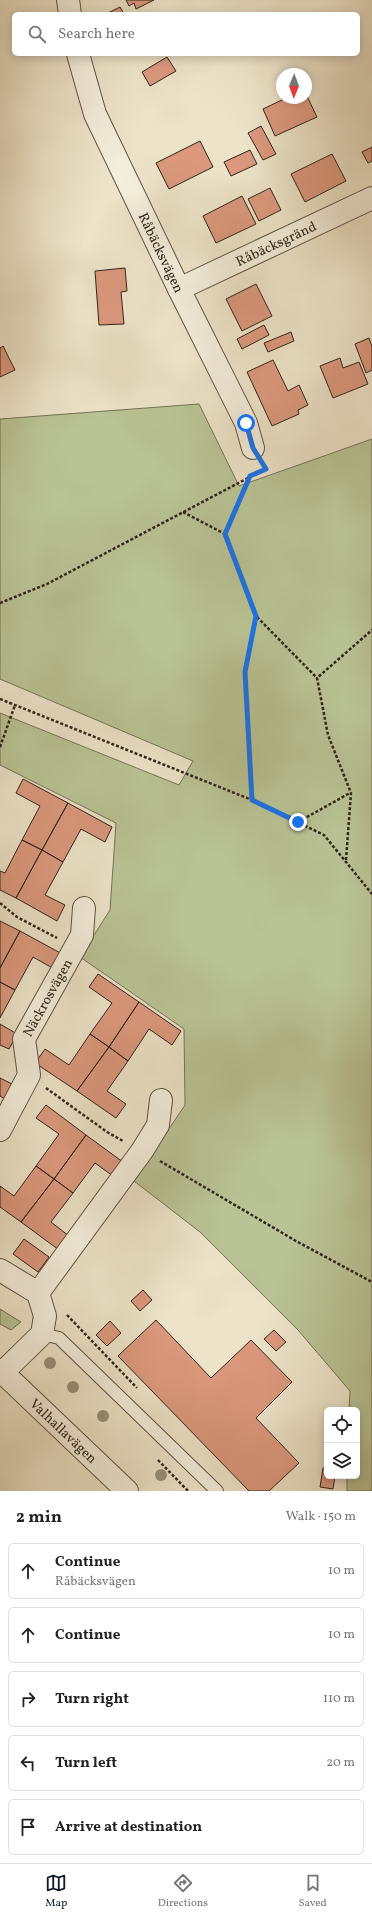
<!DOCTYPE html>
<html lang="en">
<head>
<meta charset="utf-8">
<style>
	:root { --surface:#fff; --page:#f6f6f6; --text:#222; --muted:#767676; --line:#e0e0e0; --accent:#111827 }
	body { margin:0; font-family:Vollkorn,serif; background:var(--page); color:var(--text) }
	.controls { position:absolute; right:12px; bottom:12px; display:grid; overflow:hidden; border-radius:6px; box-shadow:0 2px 10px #0003 }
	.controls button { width:36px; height:36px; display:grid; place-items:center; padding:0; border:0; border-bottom:1px solid var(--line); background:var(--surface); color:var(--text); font:20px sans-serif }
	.compass { position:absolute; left:276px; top:68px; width:36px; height:36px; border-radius:50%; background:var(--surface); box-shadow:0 2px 10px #0003; rotate:181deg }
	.stop { position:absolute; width:12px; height:12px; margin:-9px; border:3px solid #1a73e8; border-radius:50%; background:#fff }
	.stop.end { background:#1a73e8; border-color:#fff; box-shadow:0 1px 4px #0008 }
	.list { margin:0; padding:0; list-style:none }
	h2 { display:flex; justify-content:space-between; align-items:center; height:52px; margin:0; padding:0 16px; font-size:17px }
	h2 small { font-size:13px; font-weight:400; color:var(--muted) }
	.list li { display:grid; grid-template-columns:26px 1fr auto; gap:12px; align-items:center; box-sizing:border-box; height:56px; margin:0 8px 8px; padding:0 8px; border:1px solid var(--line); border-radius:6px }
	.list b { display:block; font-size:15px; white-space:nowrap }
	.list p { margin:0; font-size:13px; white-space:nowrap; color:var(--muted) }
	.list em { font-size:13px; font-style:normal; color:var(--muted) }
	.icon { flex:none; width:22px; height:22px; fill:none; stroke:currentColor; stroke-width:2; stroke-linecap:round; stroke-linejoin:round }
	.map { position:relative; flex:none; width:372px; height:1491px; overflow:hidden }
	.search { position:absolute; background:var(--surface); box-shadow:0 2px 10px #0003; left:12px; right:12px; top:12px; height:44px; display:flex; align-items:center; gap:10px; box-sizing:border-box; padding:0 14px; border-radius:6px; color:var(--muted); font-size:15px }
	.sheet { height:372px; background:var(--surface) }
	nav { display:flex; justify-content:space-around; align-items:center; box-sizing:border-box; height:56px; border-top:1px solid var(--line); background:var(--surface); font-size:11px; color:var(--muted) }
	nav a { display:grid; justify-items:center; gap:2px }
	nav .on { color:var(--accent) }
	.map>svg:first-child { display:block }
</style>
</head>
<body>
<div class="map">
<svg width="372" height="1491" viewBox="0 0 372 1491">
	<rect width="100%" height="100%" fill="#ece3c8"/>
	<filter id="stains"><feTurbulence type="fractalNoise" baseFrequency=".005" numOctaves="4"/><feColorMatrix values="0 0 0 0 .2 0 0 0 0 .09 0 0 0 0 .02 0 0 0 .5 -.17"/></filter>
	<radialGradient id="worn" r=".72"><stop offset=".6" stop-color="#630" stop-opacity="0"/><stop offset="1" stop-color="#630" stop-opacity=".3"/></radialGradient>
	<path fill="#b9c395" stroke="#747458" d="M199,404l40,82 133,-47v1052h-25v-15h10v-66h-8l1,-19 -52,-61 -98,-98 -66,-51 51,-76 -1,-76 -104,-72 30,-47 6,-87 -116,-58v-52l179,72 14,-24 -193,-82v-260z
		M0,1309l21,13 -10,8 -11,-6z"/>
	<path fill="#db987d" stroke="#30251a" d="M126,0h28l-18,9 -2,-6 -5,3z
		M120,7l4,7h-18z
		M167,57l9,14 -26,15 -8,-14z
		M306,94l11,23 -42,19 -12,-27 23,-11h20z
		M261,126l15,28 -13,6 -15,-27z
		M200,141l13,26 -44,22 -13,-26z
		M372,147v14l-4,2 -6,-11z
		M250,150l7,14 -26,12 -7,-14z
		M332,154l14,27 -41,21 -14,-28z
		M270,188l11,22 -22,11 -11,-22z
		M242,196l14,28 -40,19 -13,-27z
		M125,268l2,23 -6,1 3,32 -25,1 -4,-54z
		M256,284l16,32 -30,15 -16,-32z
		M264,325l5,10 -27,14 -5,-10z
		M291,332l3,9 -26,11 -4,-9z
		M369,338l3,9v23l-6,3 -11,-29z
		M3,346l12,24 -15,7v-29z
		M340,358l3,10 16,-6 9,22 -35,14 -13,-32z
		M273,360l15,31 11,-6 9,20 -10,5 1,4 -27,12 -25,-54z
		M23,779l45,24 -26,47 -20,-10 18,-34 -24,-13z
		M68,803l44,24 -7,15 -24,-13 -18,33 -21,-12z
		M22,840l20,10 -26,48 -16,-8v-19l5,2z
		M42,850l21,12 -18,33 20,10 -8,16 -41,-23z
		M0,921l20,10 -20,37z
		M20,931l44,24 -8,15 -23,-13 -18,33 -15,-8v-14z
		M98,974l41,28 -30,45 -19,-13 22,-31 -23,-16z
		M0,982l15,8 -15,28z
		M139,1002l42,29 -9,14 -23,-16 -21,32 -19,-14z
		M0,1024l17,10 -8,15 -9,-4z
		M90,1034l19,13 -32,44 -42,-28 10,-14 24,16z
		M109,1047l19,14 -21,30 19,13 -10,14 -39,-27z
		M0,1078l16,8 -8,15 -8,-5z
		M46,1105l40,30 -32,44 -18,-13 23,-32 -23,-16z
		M86,1135l41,30 -10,14 -22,-16 -22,30 -19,-14z
		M36,1166l18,13 -33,43 -21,-15v-21l14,10z
		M54,1179l19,14 -22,29 18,14 -10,14 -38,-28z
		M24,1239l25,18 -11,15 -25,-18z
		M143,1290l9,10 -12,11 -9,-10z
		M156,1320l55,58 40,-38 41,42 -36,36 43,45 -30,28h-20l-131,-135z
		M110,1321l11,12 -14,13 -11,-11z
		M274,1330l12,12 -10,9 -12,-12z
		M323,1468l4,1v7h8l-2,13 -13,-2z"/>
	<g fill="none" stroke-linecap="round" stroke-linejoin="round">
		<defs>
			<path id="service" d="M42,1334l17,4 158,153"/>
			<g id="minor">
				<path d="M68,0l2,14"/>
				<path id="s1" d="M78,54l17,60 84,175 67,134 7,25"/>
				<path id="s2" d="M179,289l193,-91"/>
				<path id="s3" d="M0,1130l29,-55 -5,-36 58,-104 2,-27"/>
				<path d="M0,1270l38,23 7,23 -3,18 -39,38"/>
				<path d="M38,1293l104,-142 16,-26 3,-25"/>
				<path id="s4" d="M0,1370l127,121"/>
			</g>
		</defs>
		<use href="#service" stroke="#5f5446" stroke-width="14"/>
		<use href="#minor" stroke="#5f5446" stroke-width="24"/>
		<path stroke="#30251a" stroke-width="2.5" stroke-dasharray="3 2" stroke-linecap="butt" d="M250,476l-25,58 31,82 -11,56 7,128
			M183,512l42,22
			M0,603l47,-19 218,-115 -1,-3
			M257,617l60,61
			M0,699l252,101 72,35 48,59
			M0,747l15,-42
			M298,822l52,-29
			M346,860l5,-67 -23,-58 -11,-57 55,-48
			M0,903l17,14 40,21
			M46,1088l61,44 16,9
			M160,1161l136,80 76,41
			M67,1315l70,73
			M158,1460l30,31"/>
		<use href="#service" stroke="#f3eddb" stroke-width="12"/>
		<use href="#minor" stroke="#f3eddb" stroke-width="22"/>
	</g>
	<g fill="#979079">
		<circle cx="50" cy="1363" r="6"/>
		<circle cx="73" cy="1387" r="6"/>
		<circle cx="103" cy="1416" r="6"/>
		<circle cx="161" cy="1475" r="6"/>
	</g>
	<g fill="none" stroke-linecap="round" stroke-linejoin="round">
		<path stroke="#1a73e8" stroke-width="5" d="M246,423l7,25 13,21 -16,7 -25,58 31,82 -11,56 7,128 46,22"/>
	</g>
	<g text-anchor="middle" stroke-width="3.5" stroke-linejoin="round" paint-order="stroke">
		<g font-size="14" fill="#30251a" stroke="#f3eddb">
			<text dy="5" stroke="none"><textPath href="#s2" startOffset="107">Råbäcksgränd</textPath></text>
			<text dy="5" stroke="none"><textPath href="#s1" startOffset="216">Råbäcksvägen</textPath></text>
			<text dy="5" stroke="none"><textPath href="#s3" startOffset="146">Näckrosvägen</textPath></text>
			<text dy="5" stroke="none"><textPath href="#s4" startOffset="88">Valhallavägen</textPath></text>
		</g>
	</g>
	<rect width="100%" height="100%" filter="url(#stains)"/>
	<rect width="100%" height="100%" fill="url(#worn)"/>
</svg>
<div class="controls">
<button><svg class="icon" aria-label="locate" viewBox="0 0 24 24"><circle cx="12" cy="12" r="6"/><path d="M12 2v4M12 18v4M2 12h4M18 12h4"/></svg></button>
<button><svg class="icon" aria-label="layers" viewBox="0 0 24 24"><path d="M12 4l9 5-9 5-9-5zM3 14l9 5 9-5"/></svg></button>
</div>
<svg class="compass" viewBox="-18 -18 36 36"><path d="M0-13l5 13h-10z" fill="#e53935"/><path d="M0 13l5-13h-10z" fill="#767676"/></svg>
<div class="stop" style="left:246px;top:423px"></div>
<div class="stop end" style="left:298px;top:822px"></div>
<div class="search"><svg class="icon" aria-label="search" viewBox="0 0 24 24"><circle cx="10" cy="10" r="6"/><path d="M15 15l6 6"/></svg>Search here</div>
</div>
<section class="sheet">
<h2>2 min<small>Walk · 150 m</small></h2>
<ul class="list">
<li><svg class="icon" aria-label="ahead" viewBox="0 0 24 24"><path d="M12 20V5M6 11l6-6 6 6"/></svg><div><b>Continue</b><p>Råbäcksvägen</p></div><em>10 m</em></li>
<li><svg class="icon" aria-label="ahead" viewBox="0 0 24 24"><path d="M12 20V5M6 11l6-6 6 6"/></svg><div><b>Continue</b></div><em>10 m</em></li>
<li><svg class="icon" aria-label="right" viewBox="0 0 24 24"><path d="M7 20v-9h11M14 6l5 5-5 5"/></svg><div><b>Turn right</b></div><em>110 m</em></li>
<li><svg class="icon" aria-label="left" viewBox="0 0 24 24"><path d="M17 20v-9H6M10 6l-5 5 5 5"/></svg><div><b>Turn left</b></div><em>20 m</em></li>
<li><svg class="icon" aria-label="arrive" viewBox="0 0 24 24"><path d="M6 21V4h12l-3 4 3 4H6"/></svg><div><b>Arrive at destination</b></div></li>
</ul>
</section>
<nav>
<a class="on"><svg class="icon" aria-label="map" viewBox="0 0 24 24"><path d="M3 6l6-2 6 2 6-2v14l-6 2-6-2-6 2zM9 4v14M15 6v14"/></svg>Map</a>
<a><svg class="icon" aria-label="directions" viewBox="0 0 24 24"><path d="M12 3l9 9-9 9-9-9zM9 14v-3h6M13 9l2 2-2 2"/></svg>Directions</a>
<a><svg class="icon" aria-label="saved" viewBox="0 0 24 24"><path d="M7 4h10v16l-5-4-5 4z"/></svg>Saved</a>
</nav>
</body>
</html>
